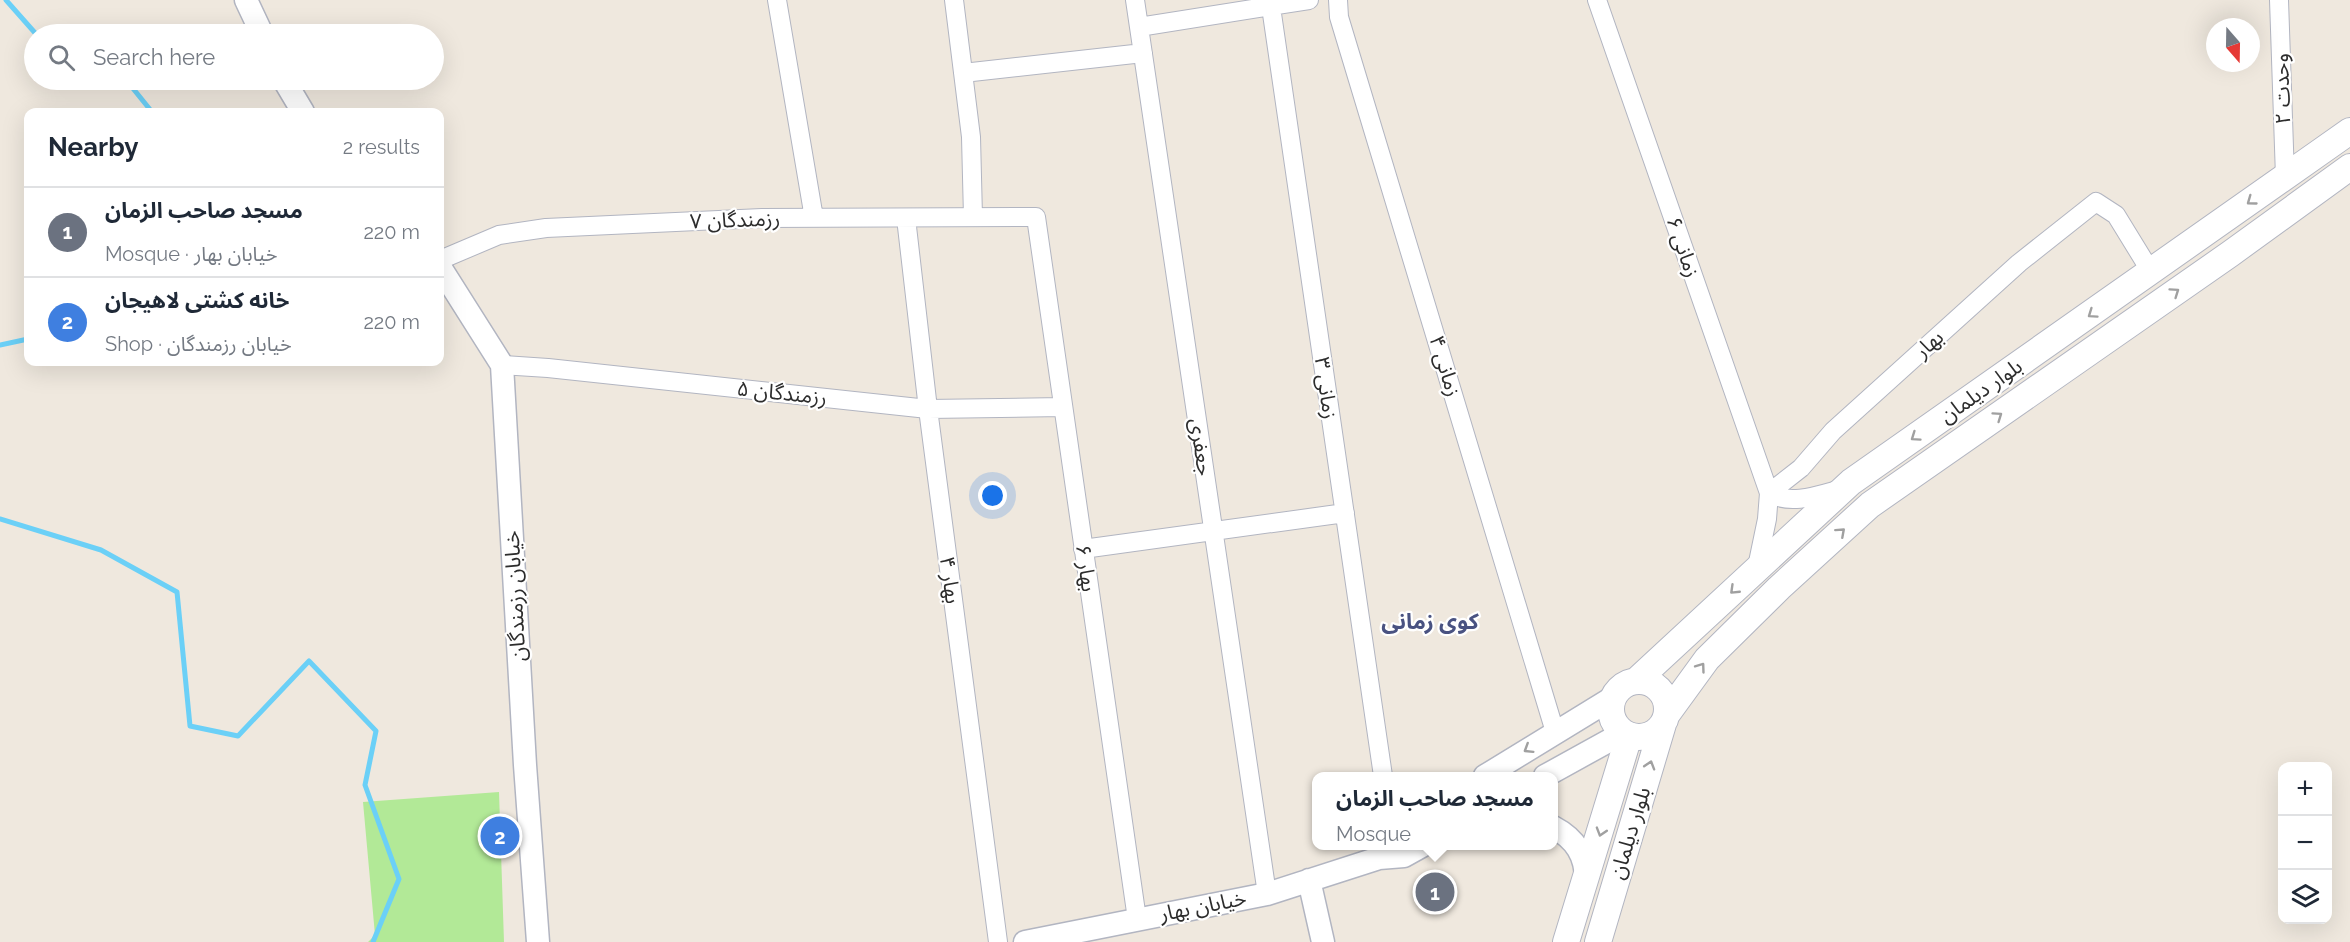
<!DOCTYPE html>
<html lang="en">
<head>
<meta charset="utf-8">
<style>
	:root { --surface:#fff; --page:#f6f6f7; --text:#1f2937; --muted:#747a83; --line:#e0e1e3; --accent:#d93025 }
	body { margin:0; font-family:Raleway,"Noto Sans Arabic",sans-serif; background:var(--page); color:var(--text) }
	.controls { position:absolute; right:18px; bottom:18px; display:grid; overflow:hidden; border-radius:12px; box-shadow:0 6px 24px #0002 }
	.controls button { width:54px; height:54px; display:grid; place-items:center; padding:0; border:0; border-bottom:2px solid var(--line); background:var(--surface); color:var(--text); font:30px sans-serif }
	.compass { position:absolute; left:2206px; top:18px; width:54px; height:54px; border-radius:50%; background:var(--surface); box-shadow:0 6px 24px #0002; rotate:160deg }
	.you { position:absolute; left:993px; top:496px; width:21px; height:21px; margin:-15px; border:4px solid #fff; border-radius:50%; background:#1a73e8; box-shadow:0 0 0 9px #1a73e833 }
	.badge { display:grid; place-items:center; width:39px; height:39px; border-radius:50%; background:var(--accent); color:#fff; font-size:20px; font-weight:700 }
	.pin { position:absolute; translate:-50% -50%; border:3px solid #fff; box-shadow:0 2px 6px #0006 }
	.popup { position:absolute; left:1312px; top:772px; width:246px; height:78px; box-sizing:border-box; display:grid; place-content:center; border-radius:12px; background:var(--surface); filter:drop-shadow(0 2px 4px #0005); font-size:20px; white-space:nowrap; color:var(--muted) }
	.popup b { font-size:22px; color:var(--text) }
	.popup::after { content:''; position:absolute; left:50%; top:100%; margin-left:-12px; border:12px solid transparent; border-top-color:var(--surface) }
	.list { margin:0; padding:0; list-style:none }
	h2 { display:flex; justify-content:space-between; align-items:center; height:78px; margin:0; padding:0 24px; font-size:26px }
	h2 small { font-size:20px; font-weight:400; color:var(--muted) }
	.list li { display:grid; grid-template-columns:39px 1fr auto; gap:18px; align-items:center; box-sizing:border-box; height:90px; padding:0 24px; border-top:2px solid var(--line) }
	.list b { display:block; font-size:22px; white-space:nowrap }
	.list p { margin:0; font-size:20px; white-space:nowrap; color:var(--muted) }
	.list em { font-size:20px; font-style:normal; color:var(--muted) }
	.icon { flex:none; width:33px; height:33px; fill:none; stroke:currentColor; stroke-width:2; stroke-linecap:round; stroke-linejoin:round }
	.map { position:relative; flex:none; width:2350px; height:942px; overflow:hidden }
	.search { position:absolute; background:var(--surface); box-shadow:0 6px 24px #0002; left:24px; top:24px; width:420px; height:66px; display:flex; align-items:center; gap:15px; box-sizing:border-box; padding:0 21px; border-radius:33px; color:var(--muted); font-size:22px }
	.panel { position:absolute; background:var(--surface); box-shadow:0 6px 24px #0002; left:24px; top:108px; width:420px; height:258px; border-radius:12px }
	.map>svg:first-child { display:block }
</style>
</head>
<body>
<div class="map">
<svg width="2350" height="942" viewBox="0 0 2350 942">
	<rect width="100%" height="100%" fill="#efe8de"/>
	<path fill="#b2e997" d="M499,792l5,150h-136l7,-7 -12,-133z"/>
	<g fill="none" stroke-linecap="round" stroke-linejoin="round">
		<path stroke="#6bd0f7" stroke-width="5" d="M6,0l30,34
			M93,80l34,1 25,31
			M0,345l28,-6
			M0,519l101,31 76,42 13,134 48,10 71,-75 67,70 -11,54 34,94 -26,63"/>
		<defs>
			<path id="minor" d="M777,0l37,218
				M954,0l17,137 2,80
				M1135,0l132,894
				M1270,0l113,776
				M1338,0l1,17 216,715
				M1597,0l172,493 -2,26 -10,48
				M2279,0l6,177
				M1139,27l170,-27
				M963,73l180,-20
				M906,218l22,191 70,533
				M440,260l59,-25 47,-7 216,-10 274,-1 101,702
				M502,365l46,3 380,41 135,-2
				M1769,493l32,-25 32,-37 186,-168 77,-61 20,13 35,57
				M1769,493c21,13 50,2 72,-4
				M1083,549l262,-36"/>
			<path id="tertiary" d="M246,0l16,34
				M284,80l19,32
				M440,267l62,98 23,400 13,177
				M1485,776l129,-79
				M1545,776l78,-43
				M1553,827c23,12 33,29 33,53
				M1309,880l14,62
				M1025,942l242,-48 112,-36 25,-2 18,-10"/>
			<path id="secondary" d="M1636,681l215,-199 499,-351
				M1611 709a28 28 0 1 1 56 0a28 28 0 1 1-56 0Z
				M1667,714l40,-55 72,-71 91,-83 360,-251 120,-87
				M1566,942l63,-206
				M1598,942l65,-218"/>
		</defs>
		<use href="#minor" stroke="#b2b5c1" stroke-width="20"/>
		<use href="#tertiary" stroke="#b2b5c1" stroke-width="25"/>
		<use href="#secondary" stroke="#b2b5c1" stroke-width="28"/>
		<use href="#minor" stroke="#fff" stroke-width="18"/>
		<use href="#tertiary" stroke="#fff" stroke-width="22"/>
		<use href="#secondary" stroke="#fff" stroke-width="26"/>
	</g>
	<defs><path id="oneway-chevron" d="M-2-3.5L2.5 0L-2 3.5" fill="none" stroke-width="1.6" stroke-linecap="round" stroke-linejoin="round" transform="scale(1.5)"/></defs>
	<g stroke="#a0a0a0">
		<use href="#oneway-chevron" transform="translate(2251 201) rotate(144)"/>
		<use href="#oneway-chevron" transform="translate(2175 292) rotate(-35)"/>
		<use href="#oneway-chevron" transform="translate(2092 314) rotate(145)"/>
		<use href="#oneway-chevron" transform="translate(1998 416) rotate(-35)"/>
		<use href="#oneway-chevron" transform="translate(1915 437) rotate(145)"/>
		<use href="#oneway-chevron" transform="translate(1841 532) rotate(-42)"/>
		<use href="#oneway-chevron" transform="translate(1734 590) rotate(136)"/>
		<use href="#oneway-chevron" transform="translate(1701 667) rotate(-54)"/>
		<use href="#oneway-chevron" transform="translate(1528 749) rotate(148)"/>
		<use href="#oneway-chevron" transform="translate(1650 765) rotate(-73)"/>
		<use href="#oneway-chevron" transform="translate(1601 832) rotate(107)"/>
	</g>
	<g text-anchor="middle" stroke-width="4.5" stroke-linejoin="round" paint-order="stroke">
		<g font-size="21" fill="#2d2d2d" stroke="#fff">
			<text transform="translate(2282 89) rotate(-92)" y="7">وحدت ۲</text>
			<text transform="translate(735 220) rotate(-2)" y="7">رزمندگان ۷</text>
			<text transform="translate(1683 247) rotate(71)" y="7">زمانی ۶</text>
			<text transform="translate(1929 344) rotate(-42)" y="7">بهار</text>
			<text transform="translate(1445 366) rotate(73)" y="7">زمانی ۴</text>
			<text transform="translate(1326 388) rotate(82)" y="7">زمانی ۳</text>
			<text transform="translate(1981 391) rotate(-35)" y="7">بلوار دیلمان</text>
			<text transform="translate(782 393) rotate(6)" y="7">رزمندگان ۵</text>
			<text transform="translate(1201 447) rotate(82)" y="7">جعفری</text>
			<text transform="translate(1086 568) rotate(82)" y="7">بهار ۶</text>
			<text transform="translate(950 580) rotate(82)" y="7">بهار ۴</text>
			<text transform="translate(515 596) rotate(-93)" y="7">خیابان رزمندگان</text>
			<text transform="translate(1630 833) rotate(-73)" y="7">بلوار دیلمان</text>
			<text transform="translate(1203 906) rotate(-11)" y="7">خیابان بهار</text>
		</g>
		<g font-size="22" font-weight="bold" fill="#495281" stroke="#fff">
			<text x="1430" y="629">کوی زمانی</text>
		</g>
	</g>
</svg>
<div class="controls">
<button>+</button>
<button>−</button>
<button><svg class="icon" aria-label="layers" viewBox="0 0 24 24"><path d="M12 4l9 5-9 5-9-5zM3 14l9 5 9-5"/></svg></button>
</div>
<svg class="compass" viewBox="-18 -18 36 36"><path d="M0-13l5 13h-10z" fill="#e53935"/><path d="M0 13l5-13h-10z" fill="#747a83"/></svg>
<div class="you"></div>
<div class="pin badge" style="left:1435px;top:892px;background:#6b7280">1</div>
<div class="popup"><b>مسجد صاحب الزمان</b>Mosque</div>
<div class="pin badge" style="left:500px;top:836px;background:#3f7fe0">2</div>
<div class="search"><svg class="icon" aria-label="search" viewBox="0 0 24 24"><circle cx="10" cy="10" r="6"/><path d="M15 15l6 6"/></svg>Search here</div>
<section class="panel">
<h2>Nearby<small>2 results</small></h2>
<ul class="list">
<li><span class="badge" style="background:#6b7280">1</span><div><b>مسجد صاحب الزمان</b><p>Mosque · خیابان بهار</p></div><em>220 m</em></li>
<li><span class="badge" style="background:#3f7fe0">2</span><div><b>خانه کشتی لاهیجان</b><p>Shop · خیابان رزمندگان</p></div><em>220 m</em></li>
</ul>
</section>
</div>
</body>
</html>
